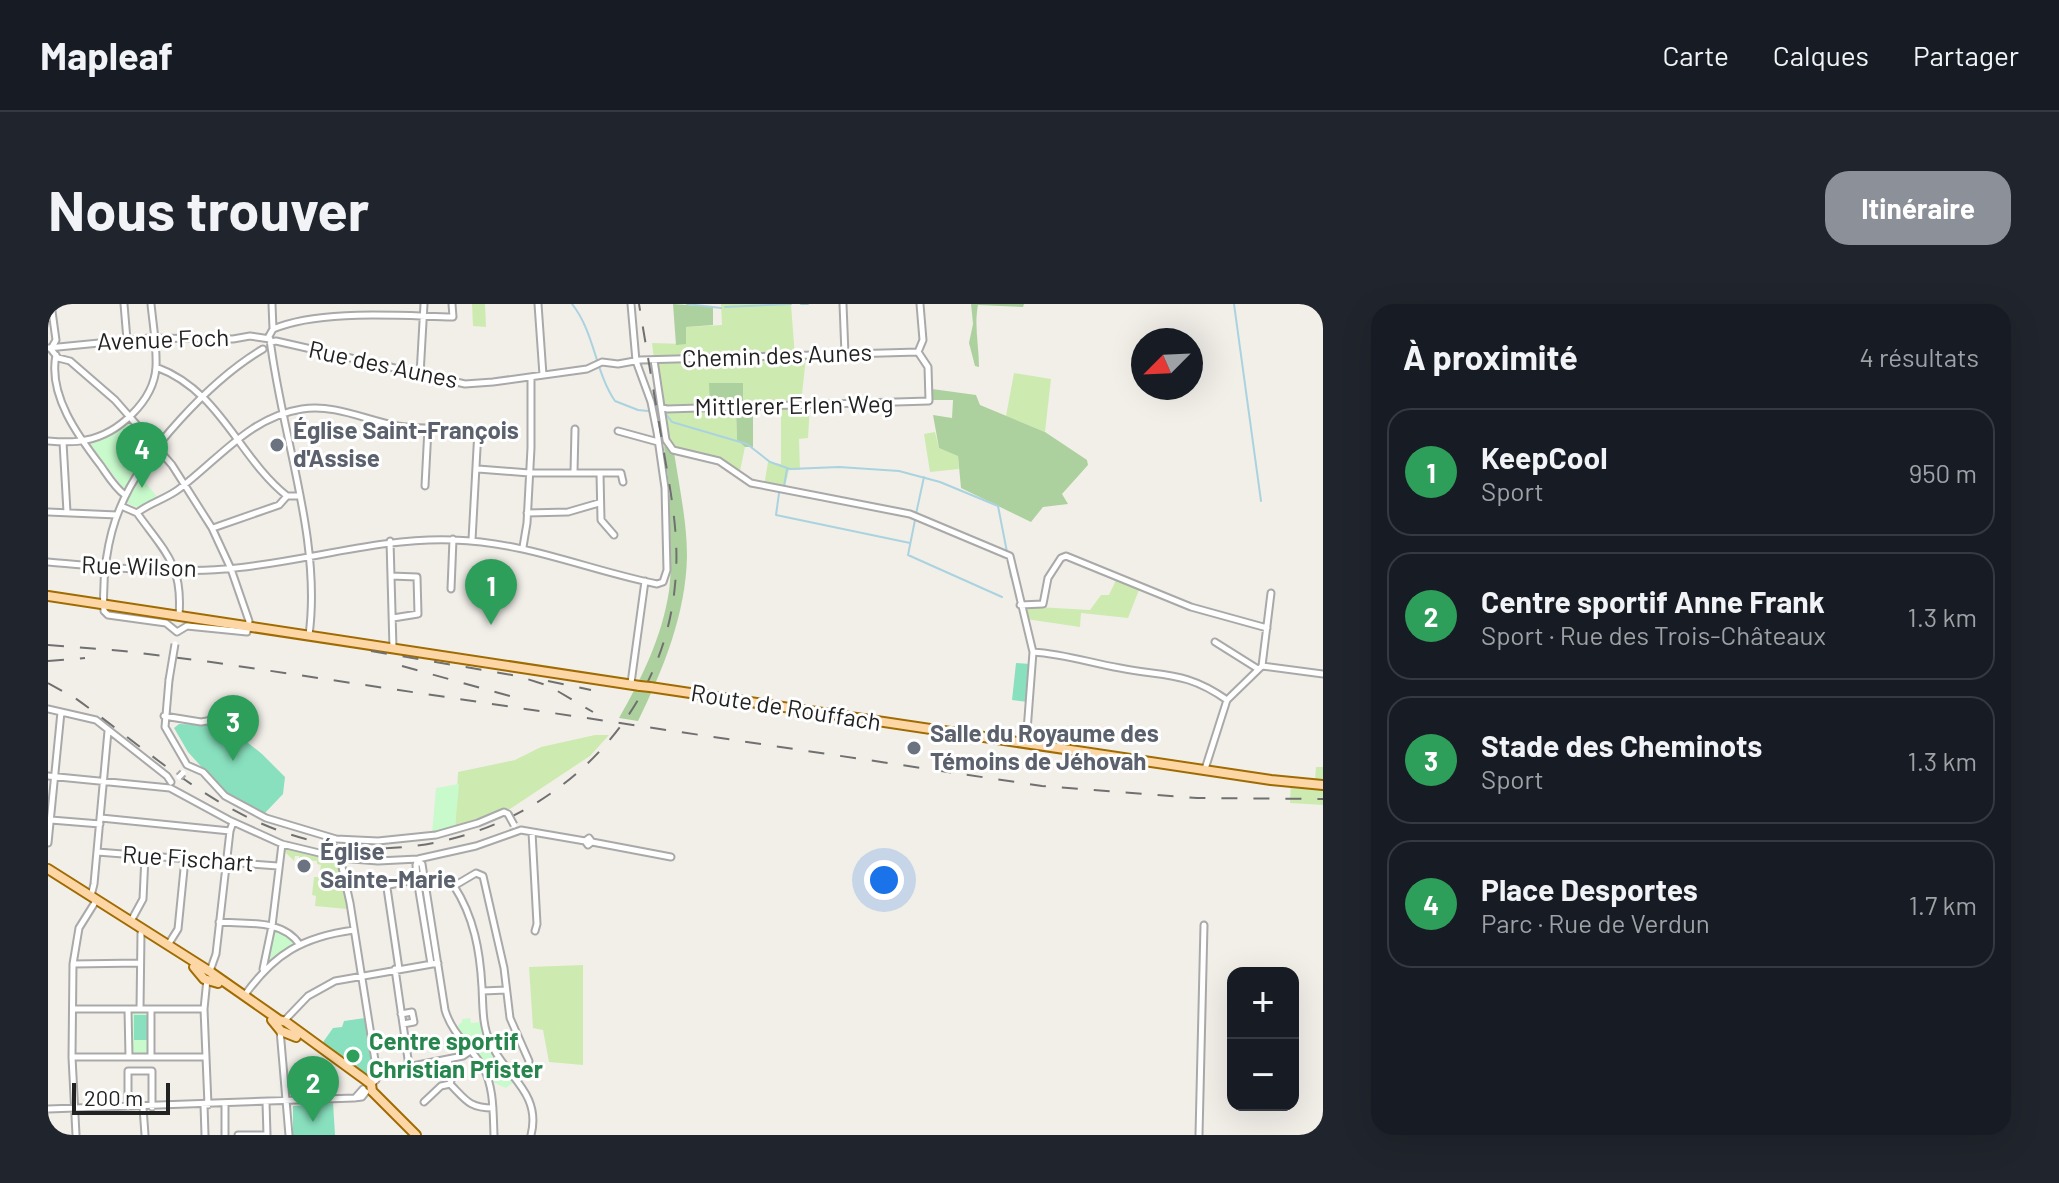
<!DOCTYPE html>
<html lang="fr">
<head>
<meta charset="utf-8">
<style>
	:root { --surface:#171b24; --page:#20242c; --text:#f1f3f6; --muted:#9ea1a6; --line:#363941; --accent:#8c9099 }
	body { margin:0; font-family:Barlow,sans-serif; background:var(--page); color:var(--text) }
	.controls { position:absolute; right:24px; bottom:24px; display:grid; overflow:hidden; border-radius:16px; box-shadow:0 8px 32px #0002 }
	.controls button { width:72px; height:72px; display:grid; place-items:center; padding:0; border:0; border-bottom:2px solid var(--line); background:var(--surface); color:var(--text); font:40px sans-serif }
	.compass { position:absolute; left:1083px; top:24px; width:72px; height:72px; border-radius:50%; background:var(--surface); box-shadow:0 8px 32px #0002; rotate:246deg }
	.scale { position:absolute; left:24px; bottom:20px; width:98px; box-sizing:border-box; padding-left:8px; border:4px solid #222; border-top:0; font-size:22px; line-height:28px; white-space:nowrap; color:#222; -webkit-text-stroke:6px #fff; paint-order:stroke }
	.you { position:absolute; left:836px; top:576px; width:28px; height:28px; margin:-20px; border:6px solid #fff; border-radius:50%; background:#1a73e8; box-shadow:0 0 0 12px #1a73e833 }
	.badge { display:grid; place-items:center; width:52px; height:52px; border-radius:50%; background:var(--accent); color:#fff; font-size:26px; font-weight:700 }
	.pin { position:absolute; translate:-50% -66px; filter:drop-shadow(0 2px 4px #0008) }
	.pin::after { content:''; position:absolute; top:42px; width:28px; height:24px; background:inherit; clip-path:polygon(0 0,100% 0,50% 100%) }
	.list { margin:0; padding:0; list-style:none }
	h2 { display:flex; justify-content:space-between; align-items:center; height:104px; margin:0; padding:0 32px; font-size:34px }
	h2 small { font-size:26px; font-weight:400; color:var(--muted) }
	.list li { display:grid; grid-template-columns:52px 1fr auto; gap:24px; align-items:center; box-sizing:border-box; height:128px; margin:0 16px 16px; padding:0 16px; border:2px solid var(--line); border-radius:24px }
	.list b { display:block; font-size:30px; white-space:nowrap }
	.list p { margin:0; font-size:26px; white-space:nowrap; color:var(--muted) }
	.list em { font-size:26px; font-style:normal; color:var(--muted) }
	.map { position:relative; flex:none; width:1275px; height:831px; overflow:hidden; border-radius:24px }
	header { display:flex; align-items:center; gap:48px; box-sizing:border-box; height:112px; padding:0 40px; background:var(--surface); border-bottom:2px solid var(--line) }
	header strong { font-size:38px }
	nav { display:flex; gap:44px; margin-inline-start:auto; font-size:28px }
	.intro { display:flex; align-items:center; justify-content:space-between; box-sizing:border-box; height:192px; padding:0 48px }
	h1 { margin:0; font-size:56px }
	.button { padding:20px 36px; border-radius:24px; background:var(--accent); color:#fff; font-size:28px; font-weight:700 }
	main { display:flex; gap:48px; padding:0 48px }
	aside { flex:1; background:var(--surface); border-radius:24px; box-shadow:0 8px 32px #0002 }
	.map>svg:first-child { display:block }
</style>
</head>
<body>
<header>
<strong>Mapleaf</strong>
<nav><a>Carte</a><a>Calques</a><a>Partager</a></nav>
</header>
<div class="intro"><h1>Nous trouver</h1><a class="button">Itinéraire</a></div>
<main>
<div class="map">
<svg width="1275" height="831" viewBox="0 0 1275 831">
	<rect width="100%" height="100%" fill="#f2efe9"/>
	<path fill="#cdebb0" d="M424,0h13l1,23 -13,-1z
		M673,0h70l4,53h11l-5,47 9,1 -2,33 -9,1 1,31h-11l-4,17 -21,-1 4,-24 13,2v-54l-38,-2 -1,-25 -33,1 27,25 1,31 8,7 -6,29 -24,-15 -41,-9 -10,-6 -12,-103 34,1 -1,-17 37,-2z
		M966,69l37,6 -6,53 -39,-16z
		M887,128l4,16 19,7 1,14 -29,3 -6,-38z
		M1068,276l23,10 -11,28 -47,-5 -1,14 -54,-8 -5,-13 69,4 11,-15h8z
		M547,431h14l-19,21 -80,53 -55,19 3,-56 57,-12 26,-13z
		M1268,463h7v38l-33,-2 1,-22 24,-1z
		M236,544l48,12 6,6 9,43 -32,-3 1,-10 -4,-1 2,-18h5l2,-12 -4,-1v-3l-18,-1v-4h-4l-1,5 -10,-10z
		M535,661v100l-34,-3 -6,-32 -10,-2 -4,-61z"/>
	<path fill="#add19e" d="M625,0l40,3v18l-27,2v17l-10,1z
		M923,0h53l-1,3 -45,-2c-4,21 1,41 1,62l-4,-1 -6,-23 4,-19z
		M661,79h34v25l10,1v38h-8l-8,-7 -1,-31 -26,-3z
		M884,85l44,6 4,10 65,27 42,28 1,5 -26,29 6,10 -25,3 -12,15 -70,-34 -3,-32 -19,-8 -6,-33 19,3 1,-18h-20z
		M616,142l10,6c5,34 13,69 13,104 -1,58 -24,114 -49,165l-19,-3c23,-40 43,-81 50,-127 4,-31 0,-63 -3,-94l4,-3z"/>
	<path fill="#c8facc" d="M82,117l23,26 -29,42 -35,-46z
		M93,173l18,22 -22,8 -11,-4z
		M411,480l-4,44 -23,6 4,-46z
		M225,625h8l15,16 -24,15 -4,-3z
		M85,709l15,1 -1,40 -15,-1z
		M422,714l1,5 11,-1 11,33 23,25 -10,8 -14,-6 -8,-19 -29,-35 7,-6v-3z"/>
	<path fill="#88e0be" d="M968,359l15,1 -3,38 -16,-2z
		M189,414v16l25,20 23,23 -2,17 -19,20 -38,-20 -38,-42 -14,-24 5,-4 32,1z
		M86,711h13v25h-13z
		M317,714l8,59 -2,3 -50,-35 12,-17 9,-1 2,-6z
		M285,799l2,32h-42v-29z"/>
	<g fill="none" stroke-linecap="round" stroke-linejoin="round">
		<path stroke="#aad3df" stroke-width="2" d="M524,0c23,29 23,68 43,97l23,9 20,2
			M639,0l34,4
			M753,0h7
			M1186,0l27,197
			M677,3l66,-3
			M617,109l7,9 75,22 23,18 20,7 49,-2 60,4 41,11 58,24 9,46
			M739,165l-3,17h-4l-4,29 134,28
			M868,210l8,-37
			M867,216l-7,35 94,42
			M960,254l3,19"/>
		<defs>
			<path id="minor" d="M3,0l5,36 -4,7
				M76,0l3,36
				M224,0l1,25
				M490,0l5,71
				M795,0l2,50
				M220,34l5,-9c47,-20 128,-13 180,-12l-1,-13
				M223,38l5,-1 189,43 28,-2 94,-13 15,-7 16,2 22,-4 278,-8
				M0,44l102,-10 83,1 17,-3 20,3c11,94 52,201 39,296
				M2,44l8,10 12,3 45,39 57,65 40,63 19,41 18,52 -2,11 -60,-6 -10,6
				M8,51c-8,40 22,81 45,111 7,10 14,22 24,29
				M606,56l12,80 7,10 46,11 32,22 159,31 100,42 23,96 -7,92
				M108,63c65,24 82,90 131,129
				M372,71l4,-71
				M613,103l6,2 262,-8 -1,-34 -10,-15 5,-12 -3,-36
				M570,127l40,11
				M0,137c12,1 26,2 38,-1 32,-6 68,-39 70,-73 1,-21 -3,-42 -5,-63
				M15,138l4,70
				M430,165l51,4h92l2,9
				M526,168l1,-43
				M552,169l1,47 13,15
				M377,182l3,-58
				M73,202l16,7c12,-10 29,-14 42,-24 40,-30 71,-72 123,-80 34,-5 63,11 96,17 27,4 54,1 80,4l-6,110
				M0,208l69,3
				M89,209c28,39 46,52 42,102
				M479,209l41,-1 31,-9
				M165,224l66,-23 8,-9h13
				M342,237l3,107
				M475,243l4,-24 4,-75v-71
				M0,258c59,5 118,12 177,7 78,-6 151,-32 229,-29 71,2 134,30 203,44l6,-2 4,-12 -2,-82 -8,-56 -6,-30 -15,-41 -5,-57
				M343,272l26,1 1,37 -25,4
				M403,285l2,-50
				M972,301l23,-1 5,-26 13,-20 5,-2 125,51 76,21
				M129,328l-11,-9 -58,-8 -4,-4c-2,-32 3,-73 16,-103 22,-55 92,-129 143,-159
				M1167,338l43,27
				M985,348c31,2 58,11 87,16 45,9 66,3 107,32
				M1214,362l61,8
				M121,376l-4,47 22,38 16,7 22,24 41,22 70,21 42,2 58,-6 42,-12 26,-11 4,2
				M583,379l14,-102
				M0,405l48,11 71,56 4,6
				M116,412l37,6 18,-3
				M1157,465l22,-69 35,-34 9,-73
				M0,472l122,12 59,32 53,24 58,14 38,3 40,-2 58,-13 45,-16 64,11 4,-3 3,4 -4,3 -3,-4
				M53,514l129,13
				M3,516l49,4
				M484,528l5,92 -2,7
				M544,538l79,15
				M0,539l13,-131
				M49,548l181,14
				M292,554l10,45 27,170 -1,7 -5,4
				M370,555l-2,6 1,14 14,85
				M370,558l4,2 23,146c7,24 25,36 38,57 11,20 10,45 11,68
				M406,582l22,-13 7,3 21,92 6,50 19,43 -1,8 -12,8
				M43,592l3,-12 14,-153
				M83,617l12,-22 2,-43
				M171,618c28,2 64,-3 81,23
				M120,641l10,-16 7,-70
				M25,660l67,-1
				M215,665l9,-43 10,-82
				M347,665l14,97
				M351,665l-12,-81 2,-3 35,-7 30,8c20,31 26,65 28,101 1,18 0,38 8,55 14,33 52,50 41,93
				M162,667l6,-17 14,-123 3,-9
				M159,675l-3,30 4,96
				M435,687l23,-1
				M196,692c30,-42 58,-59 110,-66
				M25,705h131
				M92,705l1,-76
				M80,706l1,46
				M353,710l11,-2 2,10 -11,2
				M236,717l24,-25 27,-15 103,-18
				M232,726l9,105
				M24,753h133
				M103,753v-48
				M400,755l4,18 -2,7c16,16 19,24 43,24
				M329,769l86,-17 6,-4
				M307,794l8,-9
				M376,798l17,-16 9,-2
				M156,801l1,30
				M177,801v30
				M80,803v-36h24v36
				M95,803l2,28
				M0,805l306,-11 8,-1 4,-5
				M28,831l-4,-78 1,-93 6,-36 15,-24
				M190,831h29l-1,-33
				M1151,831l5,-210"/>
			<path id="major" d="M0,292l592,90
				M602,383l621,93 52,5
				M0,565l161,102 70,49 7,2 85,62 1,7
				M146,663l10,12 14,4
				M224,716l9,11 15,6
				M324,787l44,44"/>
		</defs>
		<use href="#minor" stroke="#a9a9a9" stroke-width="9"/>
		<use href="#major" stroke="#a06b00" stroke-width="12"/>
		<use href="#minor" stroke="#fff" stroke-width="5"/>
		<use href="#major" stroke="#fcd6a4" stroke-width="8"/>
		<path stroke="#707070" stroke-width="2" stroke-dasharray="16 16" stroke-linecap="butt" d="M0,341l75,6 88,11 831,124 155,12 126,1
			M323,347l147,25 31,10 44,26
			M0,357l37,-3
			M354,362l122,34
			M500,377l43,9
			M0,379l27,15c66,47 130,107 208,134 174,62 375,-60 392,-247 5,-47 -4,-91 -12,-138 -8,-48 -16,-95 -24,-143"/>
		<defs>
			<path id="minor-bridge" d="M121,376l6,-36
				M131,473l4,-4
				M460,510l6,11"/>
			<path id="major-bridge" d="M592,382l10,1"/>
		</defs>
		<use href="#minor-bridge" stroke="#a9a9a9" stroke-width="9" stroke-linecap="butt"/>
		<use href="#major-bridge" stroke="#a06b00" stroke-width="12" stroke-linecap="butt"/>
		<use href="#minor-bridge" stroke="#fff" stroke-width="5"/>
		<use href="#major-bridge" stroke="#fcd6a4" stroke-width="8"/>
	</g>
	<g fill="#6b7280" stroke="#fff" stroke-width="3">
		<circle cx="229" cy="141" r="8"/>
		<circle cx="866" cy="444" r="8"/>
		<circle cx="256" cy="562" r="8"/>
	</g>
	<circle fill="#2e9e5b" stroke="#fff" stroke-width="3" cx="305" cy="752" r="8"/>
	<g text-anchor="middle" stroke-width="6" stroke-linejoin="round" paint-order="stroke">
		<g font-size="24" fill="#222" stroke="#fff">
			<text transform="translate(115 36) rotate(-2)" y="8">Avenue Foch</text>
			<text transform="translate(729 52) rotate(-2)" y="8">Chemin des Aunes</text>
			<text transform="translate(335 61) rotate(12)" y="8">Rue des Aunes</text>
			<text transform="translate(746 102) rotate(-1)" y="8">Mittlerer Erlen Weg</text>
			<text transform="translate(91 263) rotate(2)" y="8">Rue Wilson</text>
			<text transform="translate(738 404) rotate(9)" y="8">Route de Rouffach</text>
			<text transform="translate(140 555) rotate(4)" y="8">Rue Fischart</text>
		</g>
		<g font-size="24" font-weight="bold" fill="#5b616d" stroke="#fff" text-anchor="start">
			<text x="245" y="135">Église Saint-François<tspan x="245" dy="28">d'Assise</tspan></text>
			<text x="882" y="438">Salle du Royaume des<tspan x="882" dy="28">Témoins de Jéhovah</tspan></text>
			<text x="272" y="556">Église<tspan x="272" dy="28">Sainte-Marie</tspan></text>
		</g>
		<g font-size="24" font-weight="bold" fill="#27864d" stroke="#fff" text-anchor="start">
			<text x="321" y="746">Centre sportif<tspan x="321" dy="28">Christian Pfister</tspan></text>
		</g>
	</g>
</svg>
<div class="controls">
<button>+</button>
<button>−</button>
</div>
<svg class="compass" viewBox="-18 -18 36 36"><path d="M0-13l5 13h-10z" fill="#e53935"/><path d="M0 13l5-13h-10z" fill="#9ea1a6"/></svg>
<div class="scale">200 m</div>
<div class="you"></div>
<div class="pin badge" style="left:443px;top:321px;background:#2e9e5b">1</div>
<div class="pin badge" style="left:265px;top:818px;background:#2e9e5b">2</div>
<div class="pin badge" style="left:185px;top:457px;background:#2e9e5b">3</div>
<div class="pin badge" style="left:94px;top:184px;background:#2e9e5b">4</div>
</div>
<aside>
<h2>À proximité<small>4 résultats</small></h2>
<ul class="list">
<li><span class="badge" style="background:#2e9e5b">1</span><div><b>KeepCool</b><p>Sport</p></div><em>950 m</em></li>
<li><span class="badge" style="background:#2e9e5b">2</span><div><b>Centre sportif Anne Frank</b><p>Sport · Rue des Trois-Châteaux</p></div><em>1.3 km</em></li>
<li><span class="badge" style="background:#2e9e5b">3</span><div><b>Stade des Cheminots</b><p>Sport</p></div><em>1.3 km</em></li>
<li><span class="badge" style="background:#2e9e5b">4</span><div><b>Place Desportes</b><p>Parc · Rue de Verdun</p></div><em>1.7 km</em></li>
</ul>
</aside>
</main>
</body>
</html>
